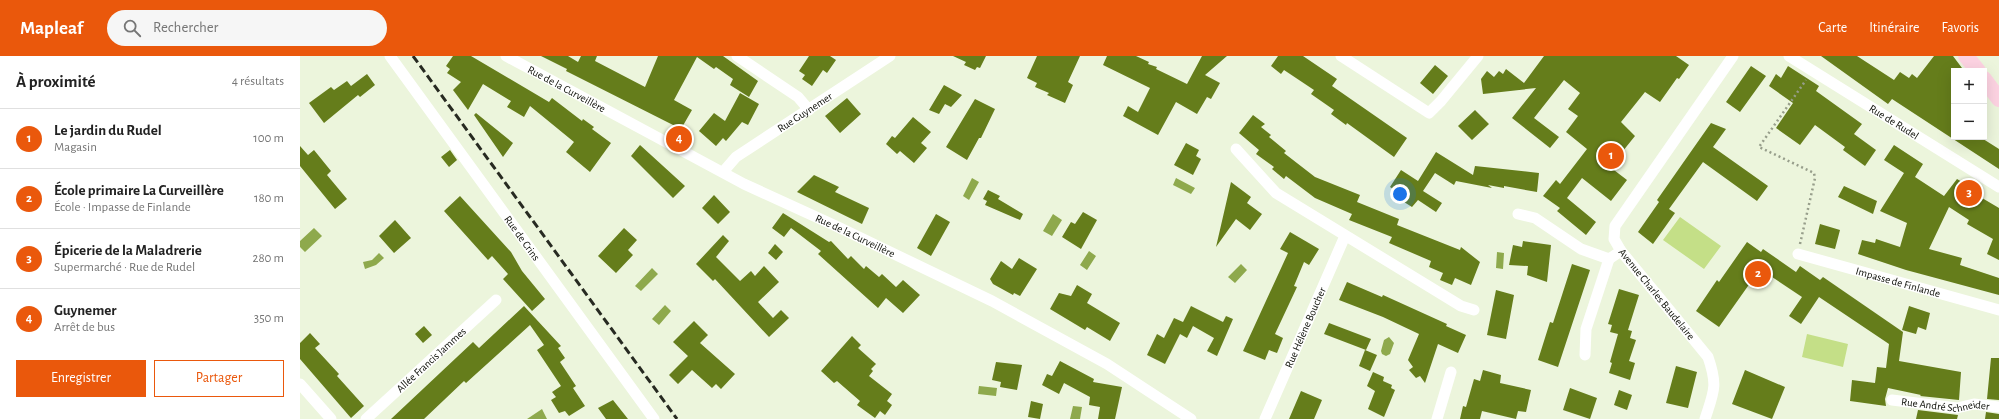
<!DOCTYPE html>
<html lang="fr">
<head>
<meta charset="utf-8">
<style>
	:root { --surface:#fff; --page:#f6f6f6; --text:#222; --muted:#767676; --line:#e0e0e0; --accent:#ea580c }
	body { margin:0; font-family:"Alegreya Sans",sans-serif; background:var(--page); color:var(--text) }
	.controls { position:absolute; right:12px; top:12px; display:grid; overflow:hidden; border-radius:0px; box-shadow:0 4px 16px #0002 }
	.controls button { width:36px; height:36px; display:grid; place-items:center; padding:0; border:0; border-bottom:1px solid var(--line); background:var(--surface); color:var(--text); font:20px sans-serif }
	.you { position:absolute; left:1100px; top:138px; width:14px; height:14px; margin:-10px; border:3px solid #fff; border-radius:50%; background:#1a73e8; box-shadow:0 0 0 6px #1a73e833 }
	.badge { display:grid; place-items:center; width:26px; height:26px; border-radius:50%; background:var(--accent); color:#fff; font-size:13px; font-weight:700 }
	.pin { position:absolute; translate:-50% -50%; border:2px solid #fff; box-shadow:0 1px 4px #0006 }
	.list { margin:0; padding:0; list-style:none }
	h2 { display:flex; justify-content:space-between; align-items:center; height:52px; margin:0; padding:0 16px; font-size:17px }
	h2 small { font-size:13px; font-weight:400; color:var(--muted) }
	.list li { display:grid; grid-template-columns:26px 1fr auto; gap:12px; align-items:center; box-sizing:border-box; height:60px; padding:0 16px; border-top:1px solid var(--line) }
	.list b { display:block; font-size:15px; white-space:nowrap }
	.list p { margin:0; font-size:13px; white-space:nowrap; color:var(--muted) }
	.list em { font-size:13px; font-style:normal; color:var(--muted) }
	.actions { display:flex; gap:8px; padding:12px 16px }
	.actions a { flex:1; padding:9px 0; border:1px solid var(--accent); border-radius:0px; text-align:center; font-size:14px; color:var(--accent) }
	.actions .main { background:var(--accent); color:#fff }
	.icon { flex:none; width:22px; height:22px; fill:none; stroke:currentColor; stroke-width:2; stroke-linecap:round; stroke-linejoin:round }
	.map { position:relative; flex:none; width:1699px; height:363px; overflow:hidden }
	header { display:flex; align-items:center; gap:24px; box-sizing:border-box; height:56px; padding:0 20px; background:var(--accent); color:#fff }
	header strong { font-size:19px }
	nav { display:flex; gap:22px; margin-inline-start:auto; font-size:14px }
	.search { width:280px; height:36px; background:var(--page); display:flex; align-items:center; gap:10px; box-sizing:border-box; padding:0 14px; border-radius:22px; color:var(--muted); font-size:15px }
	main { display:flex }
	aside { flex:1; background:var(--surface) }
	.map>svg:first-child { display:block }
</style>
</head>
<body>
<header>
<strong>Mapleaf</strong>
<div class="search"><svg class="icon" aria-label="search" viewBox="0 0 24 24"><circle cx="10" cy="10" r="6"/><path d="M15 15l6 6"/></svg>Rechercher</div>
<nav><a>Carte</a><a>Itinéraire</a><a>Favoris</a></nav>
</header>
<main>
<aside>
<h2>À proximité<small>4 résultats</small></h2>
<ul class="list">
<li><span class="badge">1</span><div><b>Le jardin du Rudel</b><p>Magasin</p></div><em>100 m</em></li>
<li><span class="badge">2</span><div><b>École primaire La Curveillère</b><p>École · Impasse de Finlande</p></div><em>180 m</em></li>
<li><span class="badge">3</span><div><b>Épicerie de la Maladrerie</b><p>Supermarché · Rue de Rudel</p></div><em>280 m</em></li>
<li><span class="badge">4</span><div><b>Guynemer</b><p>Arrêt de bus</p></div><em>350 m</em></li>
</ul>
<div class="actions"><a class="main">Enregistrer</a><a>Partager</a></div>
</aside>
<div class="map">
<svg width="1699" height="363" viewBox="0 0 1699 363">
	<rect width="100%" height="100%" fill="#ecf5dc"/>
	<path fill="#c4df87" d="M1380,161l41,29 -17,23 -41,-29z
		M1507,278l41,10 -5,23 -41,-10z"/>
	<path fill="#8ea94c" d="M672,122l7,4 -10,18 -6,-4z
		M876,122l19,10 -4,6 -18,-9z
		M753,158l9,6 -10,16 -9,-5z
		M14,172l8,8 -17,16 -5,-5v-6z
		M789,195l7,5 -9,14 -7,-5z
		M1197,196l7,1 -1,16 -7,-1z
		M79,197l5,5 -8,7 -11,4 -2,-7 9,-2z
		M941,208l6,6 -12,13 -7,-6z
		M352,212l6,6 -17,17 -6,-5z
		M365,249l6,6 -12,14 -7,-6z
		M1089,281l5,6 -4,11 -4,2 -4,-2 -1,-3 3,-11z
		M679,330l18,2 -1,8 -18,-2z
		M773,350l9,1 -2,12h-10z
		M242,353l5,10h-20z"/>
	<path fill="#657d1b" d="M153,0h18l78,46 3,-4 30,23 1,-2 11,8 -2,2 19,14 -21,29 -24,-20 8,-10 -44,-36 -6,11 -17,-10 4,-6 -28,-17 -15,26 -15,-20 8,-8 -14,-9 3,-4 -4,-3z
		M241,0h27l10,6 3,-6h16l-2,5 50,26 13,-31h65l35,25 -9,16 -19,-12 3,-6 -17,-12 -2,2 -17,-12 -23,43 18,10 -11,19 -115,-58 1,-2z
		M509,0h21l6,4 -9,13 -4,-3 -11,16 -10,-7 3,-4 -6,-4z
		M653,0h33l-6,12 -3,-1 -2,3 -11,-5 2,-3z
		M737,0h43l-12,26 5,3 -8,18 -18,-8 2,-2 -14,-6 2,-4 -10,-5z
		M807,0h29l13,6 -1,2 9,3 -1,2 31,15 15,-28h25l-22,19 15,8 -9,16 -4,-2 -10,17 -21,-12 -18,33 -35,-19 5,-10 10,6 12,-24 -47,-23z
		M978,0h25l34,23 -5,7 75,52 -13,19 -47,-34 -1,2 -15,-11 3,-4 -23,-16 3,-4 -30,-20 -3,4 -10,-8z
		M1244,0h132l13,9 -10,14 -2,-1 -17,24 -15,-10 -24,30 14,14 -25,31 17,13 -16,21 -29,-23 -15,20 29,24 -10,13 -29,-24 3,-3 -17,-12 13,-16 4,4 27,-35 -21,-17 12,-16 -10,-7 12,-16 -16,-13 -30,38 25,19 -9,11 -38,-30 24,-30 -53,6 -2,-15 6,-8 7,6 5,-6 4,3 3,-5 18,14z
		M1521,0h36l37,24 6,-8 9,6 3,-4 5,4 17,-22h19l9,12 -1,3h-7v66h26l19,12v20l-107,-70 -4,5z
		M1135,9l13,11 -15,18 -13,-11z
		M1451,10l15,10 -26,36 -14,-10z
		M1488,10l31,20 -3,5 46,33 -8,10 22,16 -11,16 -22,-16 2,-3 -30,-22 -15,20 -24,-17 17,-25 -24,-17 7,-12 5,4z
		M67,18l8,11 -15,12 -2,-2 -34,28 -15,-20 22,-16 3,3 13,-9 4,5z
		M644,29l18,10 -11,12 -6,-3 -6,10 -10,-4z
		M440,37l19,11 -11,21 -6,-3 -16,19 -3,-3 -7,8 -17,-15 15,-18 11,8z
		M547,42l14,16 -21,19 -15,-17z
		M675,43l20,10 -14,29h-2l-12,22 -21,-13z
		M1175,54l14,14 -17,16 -14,-14z
		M176,57l37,30 -10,14 -29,-42z
		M953,59l12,9 -4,3 10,8 -2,2 17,14 -2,2 31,24 45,18 -3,7 42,17 -2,6 63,25 1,-3 19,15 -9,23 -16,-7 -3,7 -12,-5 3,-7 -14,-6 2,-6 -42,-18 3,-6 -43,-17 3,-6 -37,-16 -29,-22 -2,3 -12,-10 2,-2 -18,-13 3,-4 -20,-17z
		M613,61l18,15 -10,11 6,5 -13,15 -14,-12 -3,3 -11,-10 6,-8 3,2z
		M1411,67l15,6 -13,18 55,39 -11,15 -54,-39 -34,47 6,4 -22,31 -15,-12 21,-30 -2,-2z
		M886,87l13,7 -3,6 5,3 -8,16 -19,-10z
		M340,89l45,41 -12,12 -42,-42z
		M1594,89l29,19 -8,13 29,19 13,-17 5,3 -2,3 39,23v52l-12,-6 6,-15 -26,-15 2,-4 -20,-13 -20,42 33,9 -2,7 39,13v17l-93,-25 -48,-16 4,-14 13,3 1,-4 24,8 7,-24 -27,-12 24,-38 -20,-13z
		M0,90l8,9 6,-5 17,21 -4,4 20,24 -12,10 -35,-43z
		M150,94l7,10 -8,7 -8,-10z
		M1136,96l37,23 2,-9 64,7 -2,19 -33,-6v2l-16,-3 4,3 -36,-7 -2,4 -19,-12 -12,18 19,12 -6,9 -18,-12 -6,7 -8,-5 3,-4 -17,-11 11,-17 17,11z
		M514,119l25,12 -4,5 34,16 -7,16 -65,-32z
		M931,126l20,15 -4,6 15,11 -12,16 -14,-11 -20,28z
		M1544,130l33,15 -4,13 -35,-17z
		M688,134l12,6 -2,3 25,15 -3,6 -35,-15 2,-4 -4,-2z
		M414,139l16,17 -12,12 -16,-16z
		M160,140l51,56 11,19 23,28 -13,12 -29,-32 5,-5 -16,-18 -4,4 -44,-49z
		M783,156l14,8 -16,29 -19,-12 9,-15 4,2z
		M483,157l46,29 2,-1 17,18 3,-3 13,13 2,-3 13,11 3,-3 14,13 7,-7 17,15 -17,18 -17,-15 -8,10 -60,-54 3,-3 -30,-23 -7,9 -12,-9z
		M636,158l14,8 -19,34 -14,-8z
		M95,164l16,18 -17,15 -15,-17z
		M1520,168l20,6 -5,19 -20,-5z
		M324,172l13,12 -9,10 5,5 -17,18 -18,-17z
		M990,176l29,17 -10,16 -5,-3 -10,24 3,1 -22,47 8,4 -6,15 -8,-3 -4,10 -22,-9 45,-98 -8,-4z
		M423,179l6,6 -13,16 24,24 11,-10 4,5 9,-10 15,16 -21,20 15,16 8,-8 8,8 -20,19 -54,-58 -2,2 -17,-17z
		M1223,185l28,4 -4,37 -20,-7 1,-9 -19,-1 4,-20 9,2z
		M1447,186l14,10 2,-3 33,23 4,-6 20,14 3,-3 80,55 -4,29 62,11 -2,28 -39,-4 1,-1 -33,-7 -3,11 1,7 -36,-5 2,-21 23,3 2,-16 9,1 3,-24 -70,-47 -18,27 -12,-8 13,-19 -42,-28 -41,58 -23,-16 21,-31 2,2z
		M475,188l8,8 -7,8 -8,-7z
		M719,202l18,11 -17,27 -6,-3 -1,2 -20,-11 -3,-5 11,-18 11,8z
		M1272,208l18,6 -32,97 -20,-7 12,-38 3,1z
		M1047,226l35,15 1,-2 64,29 -1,2 20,9 -8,18 -20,-9 -13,39 -5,-7 -4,2 -7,-8 4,-3 -5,-7 11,-26 -36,-17 -44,-17z
		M777,229l15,9 -5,9 33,20 -10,18 -23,-14 -2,3 -35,-21 9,-16 12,3z
		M1319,233l20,6 -11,35 4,1 -2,7 6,2 -7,21 6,2 -5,17 -21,-7 3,-10 -2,-1 8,-28 -8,-2 2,-7 -4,-1z
		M1196,234l18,5 -8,44 -19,-4z
		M224,250l37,40 -3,2 7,10 -5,4 16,24 -3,2 12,18 -16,10 -4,-5 -6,2 -8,-13 5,-3 -4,-5 9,-6 -24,-36 7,-5 -14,-20 -64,58 -2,-2 -40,38h-33l82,-77 6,6z
		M891,250l32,16 3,-6 7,3 -16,37 -10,-5 7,-13 -21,-12 -6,12 -7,-4 -15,30 -18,-9 10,-21 7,4 10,-20 9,4z
		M1609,250l21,7 -4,17 -8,-3 -2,7 -14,-4z
		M394,265l14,14 -8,8 35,31 -14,15 -5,-5 -4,4 -20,-18 -14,14 -9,-9 19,-19 -15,-14z
		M1029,267l42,16 -5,11 -42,-16z
		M124,270l8,9 -9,8 -8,-9z
		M10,277l10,11 -5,4 24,26 -2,2 27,30 -13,12 -51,-59v-16z
		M552,280l9,9 -3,3 18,16 -5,5 2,2 -4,5 23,18 -5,7 5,4 -7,10 -5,-4 -5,7 -18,-13 3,-4 -23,-20 -3,2 -13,-12z
		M1065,294l12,5 -7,16 -11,-5z
		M1691,302h8v42l-12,-1z
		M760,305l34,18 -1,3 29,5 -7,32h-17l2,-12 -11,-2 1,-8 -26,-14 -5,11 -17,-9 5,-11 5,2z
		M696,306l26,3 -5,25 -17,-3 1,-5 -9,-2z
		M1376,310l21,6 -9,36 -22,-5z
		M1183,314l18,5 -1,8 31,7 -5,22 -8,-1 -2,8 -34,-8 -2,8h-20l3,-13 3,1 8,-28 6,2z
		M1445,314l40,17 -13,32 -40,-15z
		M1073,316l11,5 -1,4 9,4 -1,3 4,2 -11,27 -16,-8 7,-18 -8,-5z
		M1270,332l27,10 -7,21 -27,-9z
		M1319,334l13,5 -5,15 -13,-5z
		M1001,335l21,9 -8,19h-25z
		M313,344l15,19h-22l-8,-11z
		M731,345l12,3 -3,15 -12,-2z
		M1618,354l40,5 -1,4h-41z
		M1686,356l13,2v5h-14z"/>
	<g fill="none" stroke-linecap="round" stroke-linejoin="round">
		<path stroke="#979e8b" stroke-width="2.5" stroke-dasharray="2 3" stroke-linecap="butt" d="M1500,188l15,-66 -1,-5 -55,-26 47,-67"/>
		<g stroke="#fff" stroke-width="11">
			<path id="s1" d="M90,0l264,363"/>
			<path id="s2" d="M206,0l238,128 94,43 154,74 115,63 84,55"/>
			<path d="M437,0l61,41 11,13"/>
			<path d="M1041,0l88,57 12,-12 37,-45"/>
			<path id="s3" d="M1489,0l210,131"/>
			<path d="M936,93l40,44 185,113 13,4"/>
			<path id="s4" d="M423,116l13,-15 154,-101"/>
			<path d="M1218,158l17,4 46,31 28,10 12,-8"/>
			<path id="s5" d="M1498,198l201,56"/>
			<path d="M1285,299l1,-26 23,-70"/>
			<path d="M0,328l31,35"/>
			<path id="s6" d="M1592,344l65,8 17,-4 25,3"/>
			<path id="s7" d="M66,363l130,-119"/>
			<path id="s8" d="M965,363l80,-183"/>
			<path d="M1137,363l14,-47"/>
			<path d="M1405,363c9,-28 13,-33 3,-62l-87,-106 -7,-12 1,-13 118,-170"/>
		</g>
		<path stroke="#fdd3e2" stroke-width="16" d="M1666,0l12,15
			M1684,23l15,20"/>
		<path stroke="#272a21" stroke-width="3" stroke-dasharray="8 4" stroke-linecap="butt" d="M113,0l264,363"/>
	</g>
	<g text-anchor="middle" stroke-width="3" stroke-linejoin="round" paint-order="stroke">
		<g font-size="11" fill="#0b0d06" stroke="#fefefe">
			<text dy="4" stroke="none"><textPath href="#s2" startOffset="69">Rue de la Curveillère</textPath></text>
			<text dy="4" stroke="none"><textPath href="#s4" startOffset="102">Rue Guynemer</textPath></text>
			<text dy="4" stroke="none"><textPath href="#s3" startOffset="124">Rue de Rudel</textPath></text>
			<text dy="4" stroke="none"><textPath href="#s2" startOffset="393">Rue de la Curveillère</textPath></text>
			<text dy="4" stroke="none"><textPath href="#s1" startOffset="225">Rue de Crins</textPath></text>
			<text dy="4" stroke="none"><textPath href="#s5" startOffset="104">Impasse de Finlande</textPath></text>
			<text transform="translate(1357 238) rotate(51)" y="4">Avenue Charles Baudelaire</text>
			<text dy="4" stroke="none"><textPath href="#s8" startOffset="100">Rue Hélène Boucher</textPath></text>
			<text dy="4" stroke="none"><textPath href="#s7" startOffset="88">Allée Francis Jammes</textPath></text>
			<text dy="4" stroke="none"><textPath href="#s6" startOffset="54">Rue André Schneider</textPath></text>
		</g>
	</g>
</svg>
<div class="controls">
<button>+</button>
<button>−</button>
</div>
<div class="you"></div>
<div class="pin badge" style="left:1311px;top:100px">1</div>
<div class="pin badge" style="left:1458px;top:218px">2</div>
<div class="pin badge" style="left:1669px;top:137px">3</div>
<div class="pin badge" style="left:379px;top:83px">4</div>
</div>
</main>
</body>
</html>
